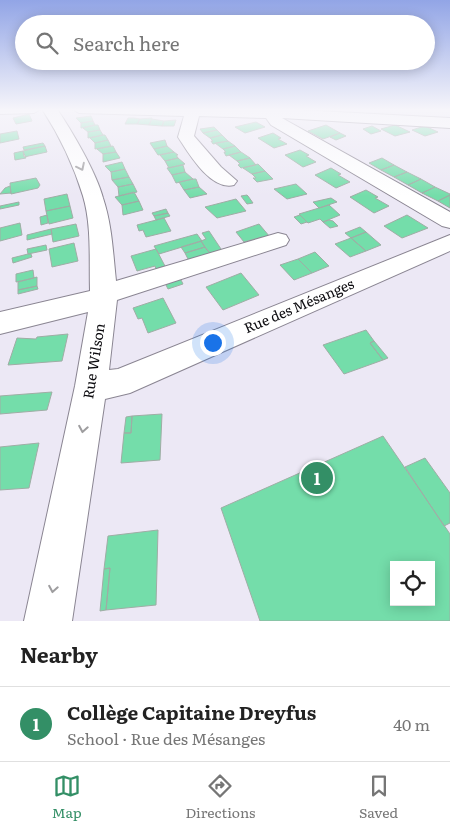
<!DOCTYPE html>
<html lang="en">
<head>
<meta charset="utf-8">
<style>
	:root { --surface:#fff; --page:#f2f2f2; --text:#222; --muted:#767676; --line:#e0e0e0; --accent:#338f66 }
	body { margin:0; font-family:Literata,serif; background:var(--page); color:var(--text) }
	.controls { position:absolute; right:15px; bottom:15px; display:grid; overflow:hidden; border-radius:0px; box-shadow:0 2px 12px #0003 }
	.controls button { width:45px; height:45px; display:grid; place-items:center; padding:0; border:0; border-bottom:1px solid var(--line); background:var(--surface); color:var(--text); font:25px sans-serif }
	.you { position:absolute; left:212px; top:342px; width:18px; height:18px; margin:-12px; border:4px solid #fff; border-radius:50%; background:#1a73e8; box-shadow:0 0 0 8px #1a73e833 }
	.badge { display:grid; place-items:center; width:32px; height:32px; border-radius:50%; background:var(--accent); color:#fff; font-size:16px; font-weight:700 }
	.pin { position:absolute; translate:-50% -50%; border:2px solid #fff; box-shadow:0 1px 5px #0006 }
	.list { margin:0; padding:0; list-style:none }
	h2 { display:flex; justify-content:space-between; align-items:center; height:65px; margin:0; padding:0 20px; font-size:21px }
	h2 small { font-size:16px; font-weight:400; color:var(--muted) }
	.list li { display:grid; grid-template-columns:32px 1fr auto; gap:15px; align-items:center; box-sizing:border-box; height:75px; padding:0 20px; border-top:1px solid var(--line) }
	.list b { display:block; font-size:19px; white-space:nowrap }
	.list p { margin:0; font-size:16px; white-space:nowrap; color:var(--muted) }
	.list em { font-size:16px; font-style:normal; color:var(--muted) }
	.icon { flex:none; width:28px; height:28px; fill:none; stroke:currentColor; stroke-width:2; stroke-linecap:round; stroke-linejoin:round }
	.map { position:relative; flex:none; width:450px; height:621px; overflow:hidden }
	.search { position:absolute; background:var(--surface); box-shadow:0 2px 12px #0003; left:15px; right:15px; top:15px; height:55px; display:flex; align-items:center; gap:12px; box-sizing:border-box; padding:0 18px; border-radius:28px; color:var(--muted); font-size:19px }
	.sheet { height:140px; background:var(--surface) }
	nav { display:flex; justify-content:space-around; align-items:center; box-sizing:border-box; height:70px; border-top:1px solid var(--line); background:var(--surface); font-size:14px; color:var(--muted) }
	nav a { display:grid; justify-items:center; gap:2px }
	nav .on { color:var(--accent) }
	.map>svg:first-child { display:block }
</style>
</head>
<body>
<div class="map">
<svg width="450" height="621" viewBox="0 0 450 621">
	<rect width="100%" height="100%" fill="#ece8f5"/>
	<path fill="#74ddaa" stroke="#9fada5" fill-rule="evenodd" d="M29,114l3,7 -16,3 -3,-6z
		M91,116l2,5 -12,2 -5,-5z
		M128,118h6l6,1 -3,5h-12z
		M152,118l-3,7 -12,-1 3,-5z
		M152,119l12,2 -2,5 -13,-1z
		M176,120l-2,6h-12l2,-5z
		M93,121l2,4 -14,3v-5z
		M256,122l9,5 -20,6 -10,-6z
		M95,125h3l2,5 -12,2 -5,-4z
		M326,125l14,8 -17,6 -15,-8z
		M395,125l15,7 -15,4 -14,-7z
		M372,126l9,5 -10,3 -8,-5z
		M425,126l13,6 -13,4 -13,-6z
		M214,127l3,3 -14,3 -3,-4z
		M100,130l3,5 -15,3v-6z
		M217,130l5,5 -12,3 -7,-5z
		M17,131l2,8 -19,4v-9z
		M273,133l8,5 -3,1 9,5 -13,4 -16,-10z
		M340,133l6,3 -10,4 -6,-3z
		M103,135h2l3,5 -13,3 -5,-5z
		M222,135l6,6 -15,3 -2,-3h2l-3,-3z
		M108,140l3,6 -16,3v-6z
		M165,140l2,6 -13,3 -4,-6z
		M228,141l7,5 -12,3 -8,-6z
		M43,143l2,3 -21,4 -1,-3z
		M45,146l2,6 -23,5 -1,-6z
		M113,146l3,6 -13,2 -6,-5z
		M167,146l7,6 -16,3 -4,-6z
		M235,146l6,6 -15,4 -2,-4h2l-3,-3z
		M300,150l9,5 -3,1 10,6 -13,5 -18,-12z
		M23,151l3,7 -11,2 -1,-7z
		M116,152l4,6 -17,4v-8z
		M174,152l4,3h-2l2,3 -13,3 -5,-6z
		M241,152l9,6 -13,3 -8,-6z
		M178,158l7,6 -16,4 -4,-7z
		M250,158l6,7 -15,3 -3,-3 2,-1 -3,-3z
		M382,158l12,7 -13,5 -12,-7z
		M122,162l3,7 -14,3 -6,-6z
		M258,164l7,7 -13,3 -9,-6z
		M183,165l2,7 -13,3 -5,-7z
		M394,165l13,7 -13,5 -13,-7z
		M331,168l10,6 -3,1 12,7 -14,6 -21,-13z
		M125,169l4,8 -17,3 -1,-8z
		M265,171l8,8 -16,3 -4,-4h3l-4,-4z
		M185,172l8,7 -17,4 -4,-8z
		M407,172l14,7 -13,6 -14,-8z
		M129,177l4,7 -15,3 -6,-7z
		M36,178l4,7 -2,3 -27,6 -1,-11z
		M193,179h3l3,8 -15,3 -5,-8z
		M421,179l14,8 -13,6 -14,-8z
		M133,184l4,8 -18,4 -1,-9z
		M296,184l11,10 -20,5 -13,-10z
		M10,186l1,7 -11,1 5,-6z
		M199,187l8,7 -17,4 -6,-8z
		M435,187l15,7v1l-12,6 -16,-8z
		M366,190l12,7 -3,1 14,8 -15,7 -24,-16z
		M134,192l5,9 -17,4 -7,-8z
		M67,194l3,12 -24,5 -2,-12z
		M247,195l1,1 5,7 -6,1 -6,-8z
		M450,195v13l-12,-7z
		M331,198l6,4 -18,6 -6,-6z
		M236,199l10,12 -29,7 -12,-11z
		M139,201l4,9 -20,5 -1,-10z
		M19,202v3l-19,4v-3z
		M329,205l11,10 -17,7 -3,-3 -12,4 -9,-9z
		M70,206l3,12 -24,6 -3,-13z
		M166,209l2,4 -14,3 -2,-3z
		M168,213l2,3 -14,4 -2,-4z
		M47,215l1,8 -7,2 -1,-8z
		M300,215l7,7 -6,2 -7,-7z
		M407,215l21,13 -26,10 -18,-12z
		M164,218l7,13 -25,6 -3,-7 -4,1 -2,-6z
		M329,220l4,1 5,5 -8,2 -7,-6z
		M20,223l2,12 -22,6v-13z
		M76,224l3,12 -26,6 -2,-13z
		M259,224l11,13 -6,2 -2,-2 -18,5 -8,-10z
		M360,227l6,5 -15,6 -6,-5z
		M51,229l1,5 -25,6v-5z
		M209,231l14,21 -11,3 -6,-6 -5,-8 5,-2 -4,-6z
		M366,232l15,13 -15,6 -15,-13z
		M197,234l5,7 -43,13 -5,-8z
		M351,238l15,13 -16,6 -15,-13z
		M201,241l4,6 -20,6 -4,-6z
		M74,243l4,18 -26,6 -3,-18z
		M46,245l1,5 -19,4 -1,-5z
		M205,247l7,8 -21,10 -6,-12z
		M156,249l9,17 -9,3 -1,-3 -18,5 -6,-15z
		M315,252l14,14 -17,7 -14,-14z
		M28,254h3l1,3 -19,6 -1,-5z
		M298,259l14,14 -18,7 -14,-15z
		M33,270l1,8 -18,4v-8z
		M241,273l18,22 -36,15 -17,-23z
		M37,277v9l-19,4v-8z
		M180,278l3,6 -15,5 -3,-6z
		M37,286l1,3 -20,5v-4z
		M163,298l13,25 -28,10 -6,-15 -4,1 -5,-11z
		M366,330l8,11 -4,2 13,17 -39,14 -21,-29z
		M68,334l-6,27 -54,4 9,-27 19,1 1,-2z
		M374,341l14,17 -5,2 -13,-17z
		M52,392l-5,18 -47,4v-18z
		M162,414l-2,46 -39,3 3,-30h7l1,-17z
		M132,416l-1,17h-7l2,-16z
		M383,436l67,98v87h-190l-39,-113zM394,565h37v37h-37z
		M39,443l-10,45 -29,2v-43z
		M425,458l25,35v30l-6,3 -39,-59z
		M158,530l-2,75 -50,5 4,-42 -6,1 4,-33z
		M110,568l-4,42 -6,1 4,-42z"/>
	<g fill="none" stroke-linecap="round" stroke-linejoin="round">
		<defs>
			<path id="minor" d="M0,109h41l-7,4 -34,1z
				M42,109h15c15,22 39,63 46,89 9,27 10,55 13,83l162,-48 8,2 3,5 -3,5 -169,55 -8,70 9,-1 332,-134v16l-320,142 -25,6 -33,222h-48l51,-235 13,-74 -88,22v-22l90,-21c-1,-31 2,-65 -7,-95 -9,-30 -24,-61 -41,-87z
				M72,109l227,1 151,8v10l-168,-10 168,94v16l-8,-2 -171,-101 -5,-7 -67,-2 -5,20 27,31 16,14 -3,4c-23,6 -45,-31 -56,-48l6,-21 -105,-3z"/>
		</defs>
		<use href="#minor" stroke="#8a8592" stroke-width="2"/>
		<use href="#minor" fill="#fff" fill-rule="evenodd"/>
	</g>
	<defs><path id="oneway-chevron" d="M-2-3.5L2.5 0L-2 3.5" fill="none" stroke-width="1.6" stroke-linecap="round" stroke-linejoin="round" transform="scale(1.25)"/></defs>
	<g stroke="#9e9d9f">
		<use href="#oneway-chevron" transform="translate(81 167) rotate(64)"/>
		<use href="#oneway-chevron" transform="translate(83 429) rotate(100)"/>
		<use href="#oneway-chevron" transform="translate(53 589) rotate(100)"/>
	</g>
	<linearGradient id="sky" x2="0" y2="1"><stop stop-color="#92a5e6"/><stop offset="0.56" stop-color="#f6f5fa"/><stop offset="1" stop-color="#f6f5fa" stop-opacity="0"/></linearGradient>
	<rect width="450" height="196" fill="url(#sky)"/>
	<g text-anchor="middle" stroke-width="4" stroke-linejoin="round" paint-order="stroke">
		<g font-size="14" fill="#0c0b0f" stroke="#fff">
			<text transform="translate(299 306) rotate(-23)" y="5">Rue des Mésanges</text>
			<text transform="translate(94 361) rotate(-81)" y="5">Rue Wilson</text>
		</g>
	</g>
</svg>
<div class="controls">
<button><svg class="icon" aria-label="locate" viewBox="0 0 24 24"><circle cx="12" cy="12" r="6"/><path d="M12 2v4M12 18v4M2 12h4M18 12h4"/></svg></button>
</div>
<div class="you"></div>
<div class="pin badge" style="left:317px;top:478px">1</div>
<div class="search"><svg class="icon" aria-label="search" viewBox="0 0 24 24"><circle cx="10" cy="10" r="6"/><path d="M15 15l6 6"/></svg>Search here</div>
</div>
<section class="sheet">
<h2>Nearby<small></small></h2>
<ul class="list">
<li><span class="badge">1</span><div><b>Collège Capitaine Dreyfus</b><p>School · Rue des Mésanges</p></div><em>40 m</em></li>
</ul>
</section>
<nav>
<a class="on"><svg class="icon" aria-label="map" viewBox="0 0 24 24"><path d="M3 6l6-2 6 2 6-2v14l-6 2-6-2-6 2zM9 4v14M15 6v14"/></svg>Map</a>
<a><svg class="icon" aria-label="directions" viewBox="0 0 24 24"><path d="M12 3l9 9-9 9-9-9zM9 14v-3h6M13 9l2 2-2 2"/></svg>Directions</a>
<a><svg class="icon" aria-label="saved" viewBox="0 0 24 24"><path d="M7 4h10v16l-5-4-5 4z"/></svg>Saved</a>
</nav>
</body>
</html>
